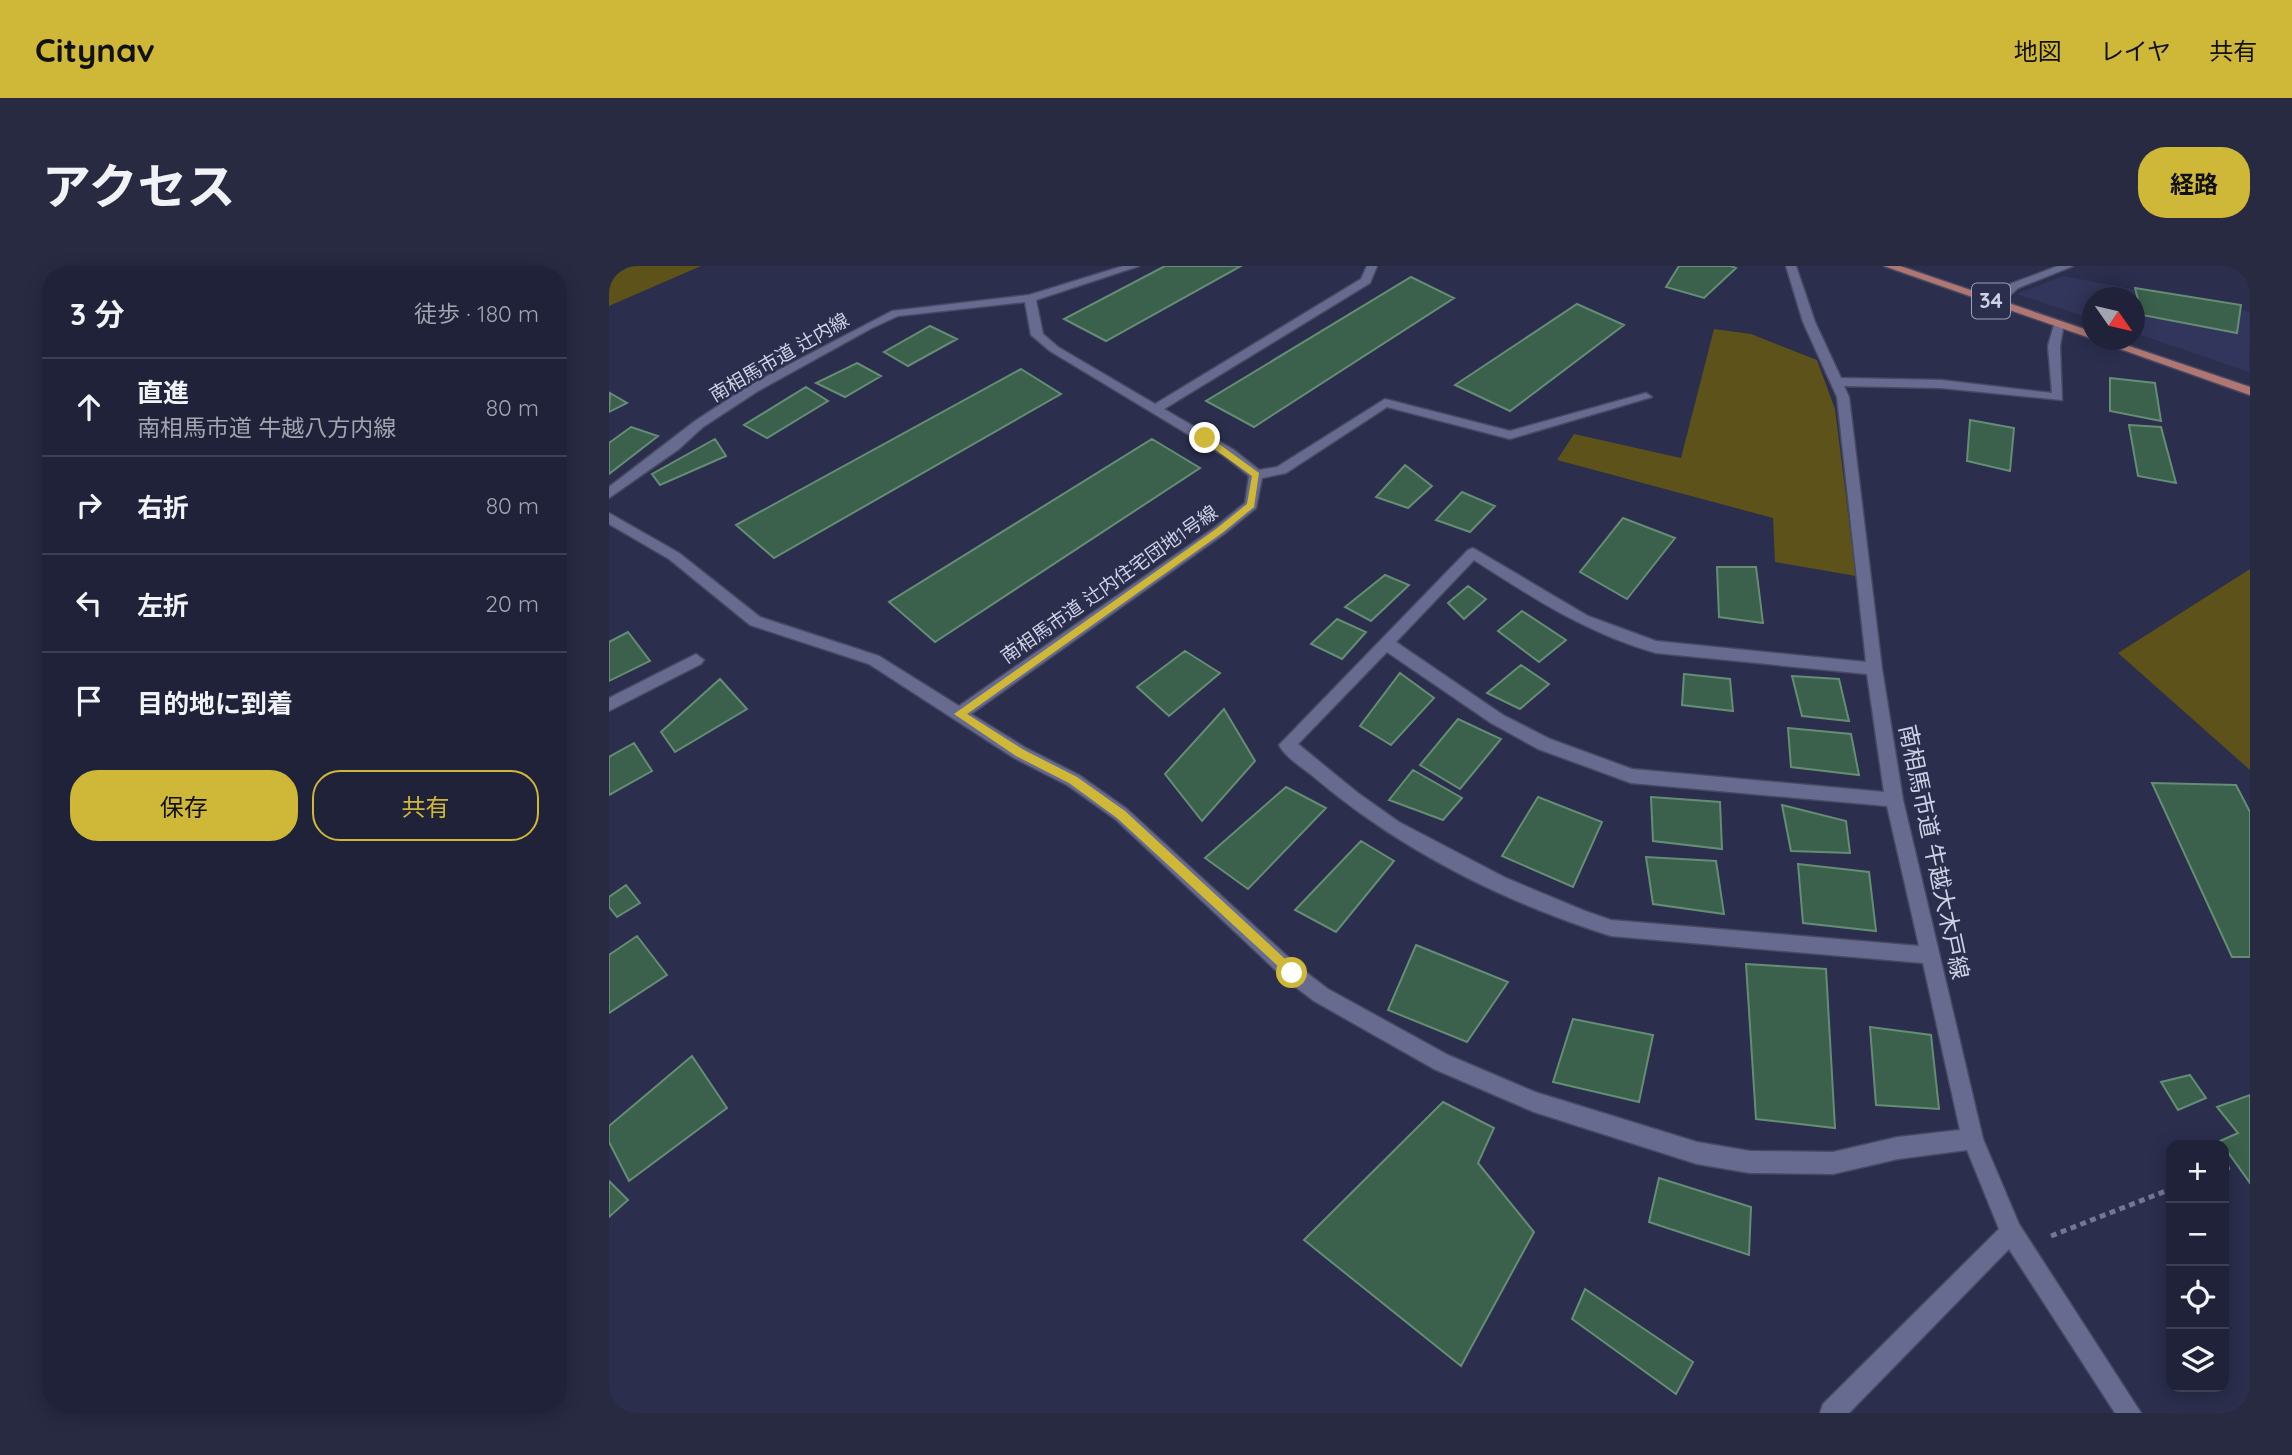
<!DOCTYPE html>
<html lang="ja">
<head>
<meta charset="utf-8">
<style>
	:root { --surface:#20223a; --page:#282a42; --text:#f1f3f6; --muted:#a2a4af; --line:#3d3f54; --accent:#cfb837 }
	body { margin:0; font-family:Quicksand,"Noto Sans JP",sans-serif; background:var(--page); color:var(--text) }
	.controls { position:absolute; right:21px; bottom:21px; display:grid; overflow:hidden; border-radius:14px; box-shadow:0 4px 18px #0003 }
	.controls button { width:63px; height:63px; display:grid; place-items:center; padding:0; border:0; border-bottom:2px solid var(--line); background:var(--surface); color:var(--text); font:35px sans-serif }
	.compass { position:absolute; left:1473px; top:21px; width:63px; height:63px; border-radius:50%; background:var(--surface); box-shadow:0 4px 18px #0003; rotate:124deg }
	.stop { position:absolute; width:21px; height:21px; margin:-16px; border:5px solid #cfb837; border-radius:50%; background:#fff }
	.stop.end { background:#cfb837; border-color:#fff; box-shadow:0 2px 7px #0008 }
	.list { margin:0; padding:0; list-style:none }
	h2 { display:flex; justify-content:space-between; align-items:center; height:91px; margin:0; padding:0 28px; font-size:30px }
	h2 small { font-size:23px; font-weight:400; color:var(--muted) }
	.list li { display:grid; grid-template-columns:46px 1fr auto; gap:21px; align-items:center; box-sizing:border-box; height:98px; padding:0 28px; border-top:2px solid var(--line) }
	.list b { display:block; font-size:26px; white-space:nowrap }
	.list p { margin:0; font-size:23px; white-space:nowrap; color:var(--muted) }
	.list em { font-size:23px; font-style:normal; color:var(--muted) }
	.actions { display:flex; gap:14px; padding:21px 28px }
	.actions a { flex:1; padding:16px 0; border:2px solid var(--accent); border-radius:28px; text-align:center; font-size:24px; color:var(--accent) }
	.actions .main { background:var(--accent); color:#111 }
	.icon { flex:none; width:38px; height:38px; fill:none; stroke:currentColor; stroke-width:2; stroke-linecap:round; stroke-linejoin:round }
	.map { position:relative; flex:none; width:1641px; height:1147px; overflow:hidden; border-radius:28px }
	header { display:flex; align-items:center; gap:42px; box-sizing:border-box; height:98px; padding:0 35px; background:var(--accent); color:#111 }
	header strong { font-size:33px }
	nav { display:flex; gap:38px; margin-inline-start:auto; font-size:24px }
	.intro { display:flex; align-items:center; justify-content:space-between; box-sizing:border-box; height:168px; padding:0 42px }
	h1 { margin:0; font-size:49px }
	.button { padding:18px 32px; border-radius:28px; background:var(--accent); color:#111; font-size:24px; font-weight:700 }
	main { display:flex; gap:42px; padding:0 42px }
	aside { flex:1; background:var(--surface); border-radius:28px; box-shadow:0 4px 18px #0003 }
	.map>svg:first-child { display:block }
</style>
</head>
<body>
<header>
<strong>Citynav</strong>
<nav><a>地図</a><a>レイヤ</a><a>共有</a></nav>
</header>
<div class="intro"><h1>アクセス</h1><a class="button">経路</a></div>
<main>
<aside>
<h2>3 分<small>徒歩 · 180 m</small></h2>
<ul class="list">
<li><svg class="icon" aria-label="ahead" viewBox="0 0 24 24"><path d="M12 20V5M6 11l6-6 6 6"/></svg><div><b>直進</b><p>南相馬市道 牛越八方内線</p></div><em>80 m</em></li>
<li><svg class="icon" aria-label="right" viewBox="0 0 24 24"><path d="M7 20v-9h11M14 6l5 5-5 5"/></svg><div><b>右折</b></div><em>80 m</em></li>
<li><svg class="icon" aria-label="left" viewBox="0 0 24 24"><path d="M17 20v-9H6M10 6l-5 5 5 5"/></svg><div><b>左折</b></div><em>20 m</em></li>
<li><svg class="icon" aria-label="arrive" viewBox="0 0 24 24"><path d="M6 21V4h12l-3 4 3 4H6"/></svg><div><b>目的地に到着</b></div></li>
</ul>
<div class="actions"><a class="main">保存</a><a>共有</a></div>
</aside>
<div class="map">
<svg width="1641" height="1147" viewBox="0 0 1641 1147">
	<rect width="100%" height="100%" fill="#2b2e4d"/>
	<path fill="#33365c" d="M1454,10l187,36 -1,60 -114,-39v-35h-42l-1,21 -75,-25z"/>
	<path fill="#5c521a" d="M0,0h92l-92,40z
		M1105,63l37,5 66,26 18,49 21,167 -81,-14 -2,-44 -216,-58 17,-26 107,24z
		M1641,303v201l-132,-117z"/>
	<path fill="#3b614c" stroke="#658d76" stroke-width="2" d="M556,0h76l-135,75 -42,-22z
		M1070,0h52l5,2 -32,30 -38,-11z
		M802,11l43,21 -200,129 -48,-26z
		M1526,22l106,17 -4,28 -95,-18z
		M968,38l47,21 -114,86 -55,-26z
		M321,60l27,13 -49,27 -24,-14z
		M248,97l24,13 -36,21 -29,-14z
		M412,103l40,25 -287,164 -38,-33z
		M1501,112l45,5 6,38 -51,-10z
		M197,121l22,14 -61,37 -23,-13z
		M1,127l17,10 -18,9z
		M1361,154l44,8 -4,43 -43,-10z
		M1520,159l32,2 15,56 -38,-7z
		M22,161l27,9 -49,38v-31z
		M106,173l11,17 -66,29 -8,-11z
		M543,173l48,29 -265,174 -46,-40z
		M796,199l27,21 -24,22 -32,-11z
		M853,226l33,14 -25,26 -34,-12z
		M1014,252l52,20 -48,61 -47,-27z
		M1108,301h39l7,56 -44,-6z
		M776,309l24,10 -38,36 -26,-14z
		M859,320l18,13 -22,20 -16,-16z
		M913,345l44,29 -27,22 -41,-31z
		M728,353l29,13 -24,27 -31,-15z
		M19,366l22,29 -41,20v-39z
		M576,385l35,22 -51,43 -32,-29z
		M912,399l28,19 -29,25 -33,-16z
		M791,407l34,25 -43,47 -31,-19z
		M1075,408l46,5 3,32 -51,-6z
		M1183,410l47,3 10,42 -47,-5z
		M111,413l27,30 -72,43 -14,-20z
		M615,443l31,52 -53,60 -37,-47z
		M849,453l43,20 -41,50 -40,-24z
		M1179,462l63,6 8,41 -68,-8z
		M25,477l18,28 -43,24v-38z
		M804,504l49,28 -19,22 -54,-20z
		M1543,517l84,2 14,27v145h-18z
		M677,521l40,21 -78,81 -43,-31z
		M929,531l64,25 -29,65 -71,-31z
		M1042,531l69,5 2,47 -69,-8z
		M1173,539l64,16 4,32 -59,-2z
		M752,575l33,20 -58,71 -41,-22z
		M1037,591l70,4 8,53 -71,-10z
		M1189,598l71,8 7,59 -73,-8z
		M17,619l14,18 -23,14 -8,-10v-10z
		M28,670l30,39 -58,38v-58z
		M807,679l92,37 -41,60 -79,-32z
		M1137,698l80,5 9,159 -79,-9z
		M964,753l80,16 -14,67 -86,-20z
		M1261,761l61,8 8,74 -63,-4z
		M83,790l35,52 -98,73 -20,-39v-16z
		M1581,809l16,23 -28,12 -17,-28z
		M1641,829v88l-30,-42 18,-8 -21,-26z
		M834,836l51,26 -16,35 56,69 -73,134 -157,-126z
		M1050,912l92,29 -2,48 -100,-33z
		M0,915l19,19 -19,17z
		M976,1023l108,73 -17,32 -104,-75z"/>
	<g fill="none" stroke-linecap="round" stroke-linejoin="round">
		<defs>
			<path id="minor" d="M514,0h16l-103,34 7,34 15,13 97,57 206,-125 6,-13h10l-7,17 -206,126 70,41 25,20 18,-3 108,-68 125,32 136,-38 6,4 -142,42 -123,-32 -101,66 -24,5 -6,30 -32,26 -253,180 55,34 53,27 48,34 172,158 29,22 120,66 87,37 162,50 53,9 83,1 65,-15 62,-7 -37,-167 -312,-27c-107,-34 -211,-86 -297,-159 -11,-9 -28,-19 -35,-32l189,-195 5,-2 115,68 68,25 210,21 -29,-265 -34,-75 -17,-56h10l19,56 26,56 100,2 111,13 -4,-47 6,-21 10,-2 -4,23 2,54 -121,-12 -97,-2 5,11 33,272 21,131 80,339 36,85 122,189h-26l-106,-164 -160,164h-29l3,-9 176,-175 -32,-79 -69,9 -65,15 -83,-1 -53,-9 -163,-52 -100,-43 -120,-68 -29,-22 -170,-160 -48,-34 -53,-27 -145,-94 -119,-39 -81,-66 -60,-35v-11l70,40 81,64 119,39 80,50 255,-178 31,-25 4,-27 -25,-20 -174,-105 -19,-16 -6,-33 -127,14 -26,12 -114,63 -55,36 -24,22 -70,49v-11l86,-66 55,-36 142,-74 137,-16zM865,294c59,38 114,74 182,93l211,21 17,118 -252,-23 -82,-30 -47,-24 -107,-73zM778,386l104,71 47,26 93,34 256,23 32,140 -308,-26 -26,-9 -79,-33 -107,-56 -41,-29 -60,-49z
				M1449,0h15l-55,22 -18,17 -10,-2 20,-19z
				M87,388l8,6 -3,4 -92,47v-13z"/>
			<path id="major" d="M1275,0h16l193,66v7z
				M1486,74h16l139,47v8z"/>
		</defs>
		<use href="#minor" stroke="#484a64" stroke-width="3"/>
		<use href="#major" stroke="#484a64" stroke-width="3"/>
		<path stroke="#747791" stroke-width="5" stroke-dasharray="6 4.5" stroke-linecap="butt" d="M1615,903l6,-2
			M1442,970l120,-47"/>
		<use href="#minor" fill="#676b8f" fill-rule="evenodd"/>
		<use href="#major" fill="#b07772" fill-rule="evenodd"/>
	</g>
	<path fill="#cfb837" d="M593,170h6l51,37 -5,34 -32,26 -255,181 57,36 53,27 48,34 171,158v8l-4,2 -175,-161 -48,-35 -53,-27 -62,-42 262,-185 31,-25 5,-28 -50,-36z"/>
	<g text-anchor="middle" stroke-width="5" stroke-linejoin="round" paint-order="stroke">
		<g font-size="19" fill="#ced1e5" stroke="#2b2e4d">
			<text transform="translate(170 91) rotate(-30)" y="7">南相馬市道 辻内線</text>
			<text transform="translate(500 318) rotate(-35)" y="7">南相馬市道 辻内住宅団地1号線</text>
		</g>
		<rect fill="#2b2e4d" stroke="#9da0b7" stroke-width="2" x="1363" y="17.5" width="38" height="35" rx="5"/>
		<g font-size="21" font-weight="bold" fill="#ced1e5">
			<text x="1382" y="42">34</text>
		</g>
		<g font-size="23" fill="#ced1e5" stroke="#2b2e4d">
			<text transform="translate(1325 586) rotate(78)" y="8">南相馬市道 牛越大木戸線</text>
		</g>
	</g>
</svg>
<div class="controls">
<button>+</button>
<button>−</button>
<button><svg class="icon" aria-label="locate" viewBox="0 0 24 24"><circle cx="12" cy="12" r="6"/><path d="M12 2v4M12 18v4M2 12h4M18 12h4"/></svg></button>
<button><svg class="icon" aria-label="layers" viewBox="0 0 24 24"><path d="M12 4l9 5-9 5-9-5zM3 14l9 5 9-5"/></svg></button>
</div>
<svg class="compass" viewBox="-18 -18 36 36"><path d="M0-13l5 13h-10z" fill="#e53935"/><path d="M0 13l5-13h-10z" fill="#a2a4af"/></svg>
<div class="stop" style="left:683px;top:707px"></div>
<div class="stop end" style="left:596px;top:172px"></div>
</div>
</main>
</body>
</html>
